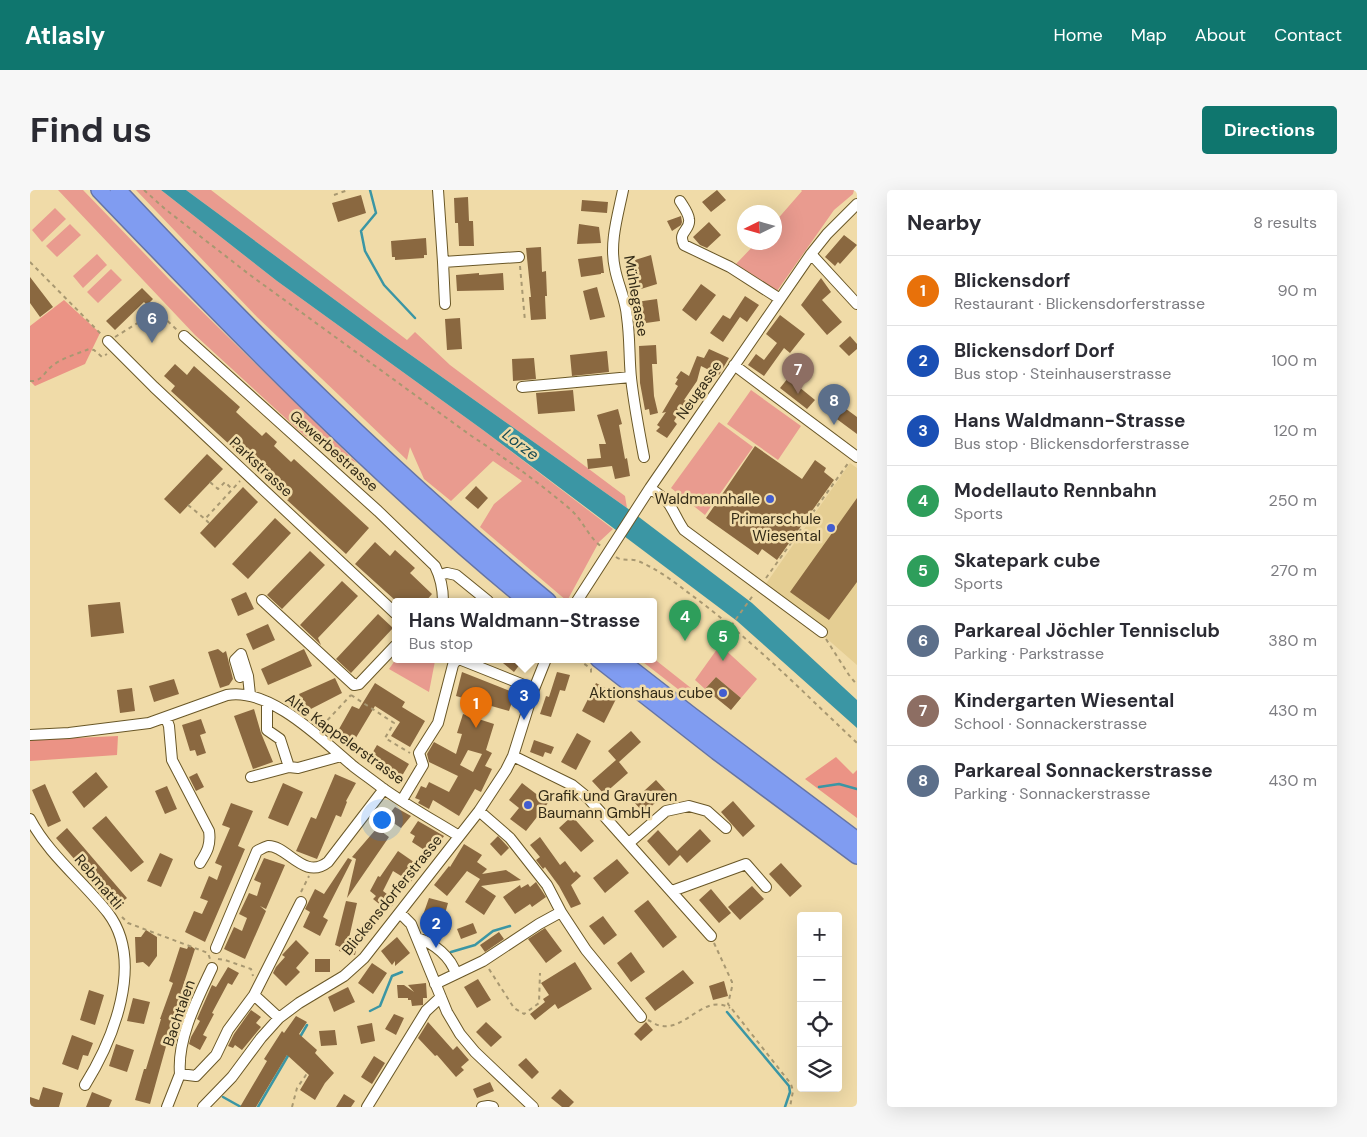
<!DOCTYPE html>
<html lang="en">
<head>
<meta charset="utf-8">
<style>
	:root { --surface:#fff; --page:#f7f7f7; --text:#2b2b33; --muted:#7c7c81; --line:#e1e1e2; --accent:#0f766e }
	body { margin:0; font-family:"DM Sans",sans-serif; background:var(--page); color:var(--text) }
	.controls { position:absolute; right:15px; bottom:15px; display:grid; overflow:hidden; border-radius:5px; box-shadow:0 5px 20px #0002 }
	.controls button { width:45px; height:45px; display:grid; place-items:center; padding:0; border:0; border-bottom:1px solid var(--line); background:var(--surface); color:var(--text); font:25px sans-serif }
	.compass { position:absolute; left:707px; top:15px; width:45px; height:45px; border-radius:50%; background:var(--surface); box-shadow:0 5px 20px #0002; rotate:265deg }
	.you { position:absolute; left:351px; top:629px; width:18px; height:18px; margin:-12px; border:4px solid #fff; border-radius:50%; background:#1a73e8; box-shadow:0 0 0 8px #1a73e833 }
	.badge { display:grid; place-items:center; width:32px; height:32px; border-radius:50%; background:var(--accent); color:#fff; font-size:16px; font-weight:700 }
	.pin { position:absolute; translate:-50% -41px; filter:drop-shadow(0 1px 2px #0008) }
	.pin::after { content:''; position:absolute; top:26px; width:18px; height:15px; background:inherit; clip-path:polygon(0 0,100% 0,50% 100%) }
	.popup { position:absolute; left:362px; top:408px; width:265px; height:65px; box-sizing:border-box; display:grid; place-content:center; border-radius:5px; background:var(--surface); filter:drop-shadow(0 1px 4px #0005); font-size:16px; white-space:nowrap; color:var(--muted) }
	.popup b { font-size:19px; color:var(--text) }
	.popup::after { content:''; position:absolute; left:50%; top:100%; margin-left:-10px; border:10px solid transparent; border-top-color:var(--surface) }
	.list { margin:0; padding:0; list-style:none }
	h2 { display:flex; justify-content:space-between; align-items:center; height:65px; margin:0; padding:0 20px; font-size:21px }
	h2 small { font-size:16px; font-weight:400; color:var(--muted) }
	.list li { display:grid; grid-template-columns:32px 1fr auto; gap:15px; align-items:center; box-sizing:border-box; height:70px; padding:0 20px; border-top:1px solid var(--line) }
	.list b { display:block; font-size:19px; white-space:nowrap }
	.list p { margin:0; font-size:16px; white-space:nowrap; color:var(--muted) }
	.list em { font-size:16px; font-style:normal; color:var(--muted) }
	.icon { flex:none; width:28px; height:28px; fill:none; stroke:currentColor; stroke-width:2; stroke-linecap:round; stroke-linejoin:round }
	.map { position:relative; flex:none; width:827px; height:917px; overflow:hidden; border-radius:5px }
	header { display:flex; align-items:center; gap:30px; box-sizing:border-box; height:70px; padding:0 25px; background:var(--accent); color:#fff }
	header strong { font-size:24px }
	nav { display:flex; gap:28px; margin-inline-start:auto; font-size:18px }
	.intro { display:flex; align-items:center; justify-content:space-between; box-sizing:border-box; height:120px; padding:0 30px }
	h1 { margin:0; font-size:35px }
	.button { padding:12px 22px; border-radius:5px; background:var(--accent); color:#fff; font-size:18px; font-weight:700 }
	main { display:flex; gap:30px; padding:0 30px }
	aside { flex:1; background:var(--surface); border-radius:5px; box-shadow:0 5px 20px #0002 }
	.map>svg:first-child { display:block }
</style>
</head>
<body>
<header>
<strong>Atlasly</strong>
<nav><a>Home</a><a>Map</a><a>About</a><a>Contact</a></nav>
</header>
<div class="intro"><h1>Find us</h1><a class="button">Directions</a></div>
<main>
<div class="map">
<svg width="827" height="917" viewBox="0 0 827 917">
	<rect width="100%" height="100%" fill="#f0dba8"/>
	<path fill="#e5ce93" d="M820,273l7,5v197l-40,-35 -54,-42z"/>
	<path fill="#e99b8f" d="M28,0h25l87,90 187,183 -52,-27 -110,-101z
		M106,0h25l116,91 206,149 130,99 -14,13 -32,59 -87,-74 14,-23 28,-23 -29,-20 -42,40 -27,-22 -14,-32 -3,13 -150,-143z
		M156,0h25l196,150 8,-8 35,33 175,131 2,12 -243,-172z
		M771,0h53l-1,4 -19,16 -57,81 -41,-27 20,-21 18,-1 1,-20 27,-31z
		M25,18l11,11 -24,23 -10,-12z
		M40,34l11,11 -24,22 -11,-11z
		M67,64l10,11 -24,23 -10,-12z
		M81,79l11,11 -24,23 -11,-11z
		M721,200l50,36 -23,34 -51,-36z
		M689,232l34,25 -48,68 -34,-27z
		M690,455l37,34 -16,19 -25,-21 -11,12 -10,-9z
		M623,468l43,34 -13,1 -44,-34z
		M366,469h37l2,2 -6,31 -40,-23z"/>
	<path fill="#eb9385" d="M34,110l36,33 -15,31 -50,22 -5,-5v-55z
		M88,546l-1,19 -87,6v-21z
		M806,567l17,17 4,-4v48l-52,-39z"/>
	<path fill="#3b96a4" d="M131,0h25l198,146 243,172 125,95 105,97v28l-120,-107 -254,-191 -206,-149z"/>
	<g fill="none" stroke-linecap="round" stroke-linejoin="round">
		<path stroke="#3b96a4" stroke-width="2.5" d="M340,0l6,23 -15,18 4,20 19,34 31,33
			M789,597l20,-3 18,5
			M421,762l24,-7 18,-14 17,-5
			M340,821l10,-5 12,-30 10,-4
			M697,822l62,74 1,6 -5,15
			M270,847l7,-12
			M193,907l18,10
			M228,917l31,-53"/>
	</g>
	<path fill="#8a6840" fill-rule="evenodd" d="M687,0l9,10 -15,12 -9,-10z
		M331,5l5,18 -28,9 -6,-19z
		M438,7l1,24h4l1,25h-15l-1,-23h-3l-1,-25z
		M552,10l26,2 -1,11 -26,-2z
		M651,26l1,6 -1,3 -9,6 -5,-10z
		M679,32l12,13 -14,13 -7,-3 -7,-8z
		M549,34l20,3 2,16 -24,1z
		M814,45l13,10 -17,19 -2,-2 -3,4 -10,-9z
		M396,48l1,17h-3v3l-29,2v-3h-3l-1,-16z
		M511,57l1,25 4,-1 1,25h-2l1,23 -15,1 -2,-23h2l-5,-49z
		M621,65l6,29 -16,5 -6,-18 3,-1 -3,-10z
		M572,66l2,17h-3v1l-20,3 -3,-18z
		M449,83v2l24,-2 1,17 -47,1 -1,-16z
		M0,87l23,30 -13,10 -10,-14z
		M791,88l10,14 -9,8 20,22 -15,13 -26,-30z
		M671,94l15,11 -20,26 -14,-11z
		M567,97l8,30 -15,3 -7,-29z
		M112,98l11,11 -6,6 -3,-3 -29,28 -9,-9z
		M715,106l14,9 -12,17 -7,-5 -17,25 -13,-9 13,-18 7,4z
		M627,109l3,22 -21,3 -3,-22z
		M750,125l25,19 -15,19 -6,-5 -20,28 -16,-11 8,-11 8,6 13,-17 -11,-9z
		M430,128l2,31 -15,1 -2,-31z
		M820,146l7,8v5l-8,7 -10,-10z
		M626,155l1,19h-5l2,32 4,17 -8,2 -1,-6 -4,1 -5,-27 -1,-37z
		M679,159l20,9 -10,17 -18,-9 -4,15 -13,19 2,1 -12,20 3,3 -10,14 -11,-7 4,-4 -3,-2 9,-13 -4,1 16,-27 -3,-2 3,-5 -2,-1 5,-7 8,5 8,-20 7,2z
		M577,161l2,21 -37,4 -2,-21z
		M504,168l2,21 -23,2 -1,-22z
		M145,174l12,11 7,-9 46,41 -4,5 26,24 4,-4 11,10 -3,4 17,16 3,-3 75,69 -23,26 -59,-54 2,-1 -118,-108 4,-5 -11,-10z
		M758,188l27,22 -8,9 -27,-21z
		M543,200l2,21 -37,3 -2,-21z
		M808,213l19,14v17l-27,-20z
		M588,219l4,15 -3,1 6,34 2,-1 3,18 -15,3 -3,-13 -24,3 -1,-10 14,-1 -2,-14h7l-9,-29z
		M725,256l47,33 13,-19 11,8 -2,4 10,8 -57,80 -15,-11 -4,6 -52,-37z
		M177,264l16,15 -43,45 -16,-15z
		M446,296l12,12 -10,11 -13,-11z
		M213,297l15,15 -43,46 -15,-15z
		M827,308v84l-28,38 -39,-28z
		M245,328l16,15 -43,46 -16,-15z
		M345,352l15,14 5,-6 20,18 -5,5 22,21 -6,7h-30l-41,-37z
		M280,361l15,14 -43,44 -15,-14z
		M312,391l16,15 -40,42 3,7 -21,-20z
		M216,402l8,17 -16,7 -7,-17z
		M90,412l4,31 -33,4 -3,-32z
		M348,424l15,14 -42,45 -15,-14z
		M238,434l7,16 -22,10 -7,-16z
		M188,459l5,4 3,-2 7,28 -4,6 -9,3 -12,-36z
		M274,459l8,17 -44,19 -7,-16z
		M468,469h26l-10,13z
		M432,482l53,21 -6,18 -53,-15z
		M527,482l13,3 -5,16 -5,-1 -9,27 -11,-3 6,-18 3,1z
		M686,487l25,21 -10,12 -26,-21z
		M305,488l7,15 -35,18 -8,-17z
		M144,489l5,15 -25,8 -5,-16z
		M345,493l30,19 -3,5 23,14 -15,26 -19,-11 9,-14 -25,-16 -24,40 -16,-10 17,-30 7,3z
		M566,493l22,12 -14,28 -22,-12z
		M102,498l3,23 -15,2 -3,-23z
		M224,519l7,24 12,29 -20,7 -19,-53z
		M433,524l31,10 -8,26 6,3 -7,13 7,3 -11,23 -6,-3 -16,27 -26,-16 -4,9 -11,-6 2,-3 -5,-2 6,-12 5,2 3,-6 20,10 9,-16 -29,-14 -2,-8 7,-12 22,12 6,-20 -5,-1zM438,560l14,4 -9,18 -13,-7z
		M171,529l5,14 -6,2 6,18 -9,3 -2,-6 -5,1 -8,-26z
		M601,541l10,11 -22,20 9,11 -24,21 -12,-13 24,-21 -8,-9z
		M547,543l14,8 -15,29 -15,-8z
		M504,550l20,7 -3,7 -6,-2 -2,5 -13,-5z
		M347,555l32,19 -10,17 -32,-19z
		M66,582l12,15 -24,21 -12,-16z
		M167,583l7,14 -8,4 -7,-14z
		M305,584l21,9 -10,18 1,1 -6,15 -5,-2 -19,44 -21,-8 15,-34 5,2z
		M626,590l11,12 -23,21 -11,-12z
		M253,593l20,9 -15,34 -20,-8z
		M492,593l26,20 -22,28 -16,-12 9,-11 -10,-8z
		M15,594l16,37 -13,6 -16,-37z
		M137,596l10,23 -12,5 -10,-23z
		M703,611l22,25 -12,11 -22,-25z
		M201,613l22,8 -15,35 7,3 -40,93 -20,-10 9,-21 8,3 6,-13 -8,-3 9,-22 8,4 5,-14 -7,-3 15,-35 -8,-3z
		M365,617l16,9 -10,12 -15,-10z
		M76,626l38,46 -13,10 -39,-44z
		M542,626l22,25 -13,11 -22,-24z
		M388,631l26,15 -12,19 -20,-13 3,-6 -5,-3z
		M37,638l60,70 -11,9 -60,-69z
		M347,638l12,9 -42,61 9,-39 -4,-2z
		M670,639l11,12 -24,22 -7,-8 -11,11 -22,-25 11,-11 19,21z
		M468,646l11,12 -8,8 -11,-12z
		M510,647l20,28 5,-4 9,12 2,-2 5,5 -10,9 10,19 -10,4 -12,-22 -14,-19 -2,2 -7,-9 4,-3 -10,-12z
		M434,654l18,11 -5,7 10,7 -5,5 24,-4 15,10 -40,6 15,10 -12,19 -19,-13 15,-23 -13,-8 -20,25 -13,-11 15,-19 1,1z
		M368,661l23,16 -10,15 -18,-11 -10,20 13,10 -8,10 -15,-12 3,-3 -6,-5 8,-15 2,1z
		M130,663l13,6 -12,28 -14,-6z
		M234,668l21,7 -19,44 -6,-3 6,5 -21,48 -21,-10 10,-22 8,4 5,-13 -8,-4 10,-21 8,3 4,-13 -7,-3z
		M318,668l4,2 -29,57 5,3 -8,16 -17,-9 7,-15 -5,-3 10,-20 9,5z
		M587,669l12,14 -24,20 -12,-15z
		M751,673l21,23 -12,11 -21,-23z
		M506,692l10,15 -14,10 -2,-3 -15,10 -12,-17 17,-12 1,3 7,-4 2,3z
		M722,696l12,13 -24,21 -12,-13z
		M681,699l20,24 -12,10 -20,-23z
		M399,708l19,5 -5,18 -20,-6z
		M618,710l29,37 -14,11 -29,-37z
		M316,711l11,2 -8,35 9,3 -3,14 -16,-4 1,-4 -5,-2z
		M573,726l14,19 -13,10 -15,-19z
		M443,733l4,10 -16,6 -4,-10z
		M515,738l17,23 -16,12 -18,-24z
		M116,740l11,7v19l-8,11 -6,-5 -7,1 -1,-26h6z
		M469,742l5,7 -19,13 -5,-7z
		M367,747l13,16 -15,13v-5l-3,4 -11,-14z
		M266,750l13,13 -13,15 4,4 -14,14 -13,-13 3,-6 9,-10 -3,-2z
		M159,755l6,4 -13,40 3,1 -15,42 -20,72 -15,-4 9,-31h2l15,-50h-1l13,-36 -4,-2 11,-34 7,2z
		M601,762l14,20 -14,10 -14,-19z
		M285,769h15v13h-15z
		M545,772l17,27 -34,20 -3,-5 -20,16 -5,-6 15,-12 -2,-3 6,-4 -8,-12z
		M342,773l15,10 -14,21 -15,-11z
		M198,777l11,6 -7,12 -4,-2 -16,30 2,1 -11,21 4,2 -7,13 -11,-6 2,-7 9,-16 -3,-2 15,-34 4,2z
		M653,780l11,13 -39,28 -10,-13z
		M448,789l13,21 -14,8 -13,-21z
		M694,791l4,15 -15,4 -4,-14z
		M396,793l1,15h-4v7l-11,1 -1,-6h-3v-2h-10l-1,-13h7l10,7 -6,-7z
		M318,797l7,15 -21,10 -6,-15z
		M59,800l15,5 -9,30 -15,-5z
		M103,808l17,4 -6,22 -17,-3z
		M221,820l10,7 -5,6 5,4 -19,23 -7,-5 -2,3 -5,-2 6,-12z
		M364,824l10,4 -8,17 -11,-6z
		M266,826l11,6 -8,12 18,16 -2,3 19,20 -9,10 -10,17 -15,-10 9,-15 -22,-20 -31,52h-16l27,-46 -3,-2 18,-28 2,2z
		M398,832l25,28 4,-4 12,14 -8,7 3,3 -8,7 -19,-22 -2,1 -17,-18z
		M456,832l16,15 -11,10 -15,-15z
		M616,832l7,8 -12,11 -7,-7z
		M342,833l3,18 -14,3 -4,-18z
		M305,840l2,15 -16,1 -2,-15z
		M42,845l21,8 -5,13 -5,-1 -5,15 -16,-6z
		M86,854l18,6 -7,22 -18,-6z
		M344,866l11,7 -13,21 -11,-7z
		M496,868l13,14 -7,7 -14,-14z
		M460,892l4,9 -17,7 -4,-9z
		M13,897l20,6 -4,14h-29v-10l9,3z
		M530,899l14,13 -5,5h-7l-11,-9z
		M62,902l20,8 -3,7h-23z
		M314,904l11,7 -4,6h-15z"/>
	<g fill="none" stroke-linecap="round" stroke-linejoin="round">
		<defs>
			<path id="minor" d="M408,0l5,72 76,-5
				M593,0c-5,25 -14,53 -8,79 3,16 11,31 12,48 3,20 2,41 4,61 3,26 8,53 13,79
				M650,11c3,5 8,11 9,18 2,12 -12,12 -5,26l46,22 50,32
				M781,64l46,50
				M413,72l2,42
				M154,146l194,175 57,55c6,12 8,22 8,35
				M78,151l46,46 241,226
				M704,175l123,92
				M492,197l109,-10
				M620,298c6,5 14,9 19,16 6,9 9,18 15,26l138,102
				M410,385l7,-2 9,2 32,26
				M232,410l92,85 5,-1 36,-38
				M547,411l73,-113 161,-234 16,-20 30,-30
				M429,469l75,30
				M210,487l-5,-17 6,-6 7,22 2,19
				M237,512v28l13,9 9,28 9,1 43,-12
				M136,528l3,8 3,34 37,71c2,14 -2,21 -9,32
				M0,545l39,-2 80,-10 78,-28c43,-8 95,45 126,71 9,7 19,14 28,21 25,18 52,33 78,49
				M483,566l59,29 16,13 123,138
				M221,587l38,-10
				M372,610l21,-35 -4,-12 19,-30 15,-58 4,-6
				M449,621l31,27 37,47 14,27
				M0,629c19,36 53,62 78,94 37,49 5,127 -23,172
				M599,653l37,-32 23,-5 18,5 19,17
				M642,701l74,-27 20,23
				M370,723l11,11 36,88 13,22 15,18 58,55
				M387,748c17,5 34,19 39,36
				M186,758l41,-97c4,-2 7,-4 11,-5 19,-1 36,35 60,16l56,-73
				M182,778c-15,32 -35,70 -32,106l16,2 20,-21 12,-25 26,-35 25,23
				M405,794l48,-23 56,-37 22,-12 25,38 55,67
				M224,805l47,-93
				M137,917l13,-33
				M173,917l29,-30 29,-39 18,-20 20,-15 45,-27 20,-18 115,-147 27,-41 7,-14 21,-67 12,-30
				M337,917l59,-96 15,-14
				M452,917l6,-1 5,1"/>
			<path id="highway" d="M69,0c137,143 275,285 428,411
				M88,0c136,145 277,285 430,411
				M568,469l119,93 140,104
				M589,469l72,56 166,125"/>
		</defs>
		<use href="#minor" stroke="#695727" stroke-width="12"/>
		<use href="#highway" stroke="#6574a5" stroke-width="18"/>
		<path stroke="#a89871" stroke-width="2" stroke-dasharray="4 4" stroke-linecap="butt" d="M114,0l21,19 85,66 220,160c35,23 68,47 100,74 13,11 18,28 32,38
			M304,5l14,-5
			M0,72l72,73
			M490,76l5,55
			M85,147l42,-26 21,20
			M0,191c12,1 14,-9 22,-15 10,-8 25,-12 37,-17l5,1 8,7 5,-3
			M180,292l8,7 7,-7 7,7
			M158,315l17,14
			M179,333l-4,-4 35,-38
			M586,367c7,5 15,1 22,4 17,7 34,19 48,30 62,45 116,100 171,152
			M736,388l83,-116
			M701,436l23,-32
			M796,449l23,36 8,10
			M548,469l13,10v6
			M321,505l43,28 -9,15 25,15
			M292,536l29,-31
			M271,702l8,-16
			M92,727l6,6 80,30 2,6
			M684,753l18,39v5l-4,17 63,80 2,7 -3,16
			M188,769l7,1 26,9 2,7
			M459,779l25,39 10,6 15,-11 1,-30
			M618,830c4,2 10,6 14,6 24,4 43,-33 68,-18
			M262,917l5,-19 9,-13 3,-1"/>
		<use href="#minor" stroke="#fff" stroke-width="10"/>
		<use href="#highway" stroke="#809cf1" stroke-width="15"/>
	</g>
	<g fill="#425dd0" stroke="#f0dba8" stroke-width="2">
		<circle cx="740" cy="309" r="5"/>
		<circle cx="801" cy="338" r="5"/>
		<circle cx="693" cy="503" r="5"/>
		<circle cx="498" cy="615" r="5"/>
	</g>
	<g text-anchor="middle" stroke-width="5" stroke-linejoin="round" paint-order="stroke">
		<g font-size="15" fill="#332b17" stroke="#f0dba8">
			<text transform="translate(606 106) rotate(80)" y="5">Mühlegasse</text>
			<text transform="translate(669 200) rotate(-55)" y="5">Neugasse</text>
			<text transform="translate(304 261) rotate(42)" y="5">Gewerbestrasse</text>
			<text transform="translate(231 277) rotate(43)" y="5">Parkstrasse</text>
			<text transform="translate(315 549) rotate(36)" y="5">Alte Kappelerstrasse</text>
			<text transform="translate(69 692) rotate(50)" y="5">Rebmattli</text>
			<text transform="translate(362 705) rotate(-51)" y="5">Blickensdorferstrasse</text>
			<text transform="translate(149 823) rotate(-71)" y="5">Bachtalen</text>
		</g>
		<g font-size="15" fill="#332b17" stroke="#f0dba8" text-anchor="end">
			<text x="730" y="314">Waldmannhalle</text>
			<text x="791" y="334">Primarschule<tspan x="791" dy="17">Wiesental</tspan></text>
			<text x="683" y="508">Aktionshaus cube</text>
			<text x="508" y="611" text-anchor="start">Grafik und Gravuren<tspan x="508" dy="17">Baumann GmbH</tspan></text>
		</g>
		<g font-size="16" font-style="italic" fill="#164b53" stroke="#f0dba8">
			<text transform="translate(491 254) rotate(37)" y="6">Lorze</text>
		</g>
	</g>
</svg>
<div class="controls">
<button>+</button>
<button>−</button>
<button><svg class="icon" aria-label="locate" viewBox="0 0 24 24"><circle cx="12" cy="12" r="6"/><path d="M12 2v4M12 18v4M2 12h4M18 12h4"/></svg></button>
<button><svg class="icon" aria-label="layers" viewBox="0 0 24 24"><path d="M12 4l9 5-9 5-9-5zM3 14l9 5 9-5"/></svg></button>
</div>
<svg class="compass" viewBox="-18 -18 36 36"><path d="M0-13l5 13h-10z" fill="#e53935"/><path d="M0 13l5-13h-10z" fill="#7c7c81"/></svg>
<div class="you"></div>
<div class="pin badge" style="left:446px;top:538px;background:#e8710a">1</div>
<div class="pin badge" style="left:406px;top:758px;background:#1a4fb4">2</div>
<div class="pin badge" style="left:494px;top:530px;background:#1a4fb4">3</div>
<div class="popup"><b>Hans Waldmann-Strasse</b>Bus stop</div>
<div class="pin badge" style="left:655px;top:451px;background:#2e9e5b">4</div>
<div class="pin badge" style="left:693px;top:471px;background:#2e9e5b">5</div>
<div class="pin badge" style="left:122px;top:153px;background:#5c6f8a">6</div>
<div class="pin badge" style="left:768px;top:204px;background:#8d6e63">7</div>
<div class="pin badge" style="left:804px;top:235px;background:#5c6f8a">8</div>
</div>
<aside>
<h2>Nearby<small>8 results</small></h2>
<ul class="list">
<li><span class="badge" style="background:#e8710a">1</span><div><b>Blickensdorf</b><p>Restaurant · Blickensdorferstrasse</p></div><em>90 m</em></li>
<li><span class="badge" style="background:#1a4fb4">2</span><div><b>Blickensdorf Dorf</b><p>Bus stop · Steinhauserstrasse</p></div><em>100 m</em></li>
<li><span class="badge" style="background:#1a4fb4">3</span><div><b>Hans Waldmann-Strasse</b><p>Bus stop · Blickensdorferstrasse</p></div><em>120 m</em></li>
<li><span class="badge" style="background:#2e9e5b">4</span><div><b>Modellauto Rennbahn</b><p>Sports</p></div><em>250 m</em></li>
<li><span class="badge" style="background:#2e9e5b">5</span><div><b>Skatepark cube</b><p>Sports</p></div><em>270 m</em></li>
<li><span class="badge" style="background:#5c6f8a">6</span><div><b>Parkareal Jöchler Tennisclub</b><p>Parking · Parkstrasse</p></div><em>380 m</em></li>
<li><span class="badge" style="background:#8d6e63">7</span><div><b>Kindergarten Wiesental</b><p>School · Sonnackerstrasse</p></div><em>430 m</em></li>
<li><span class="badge" style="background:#5c6f8a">8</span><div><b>Parkareal Sonnackerstrasse</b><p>Parking · Sonnackerstrasse</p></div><em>430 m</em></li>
</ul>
</aside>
</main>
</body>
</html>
